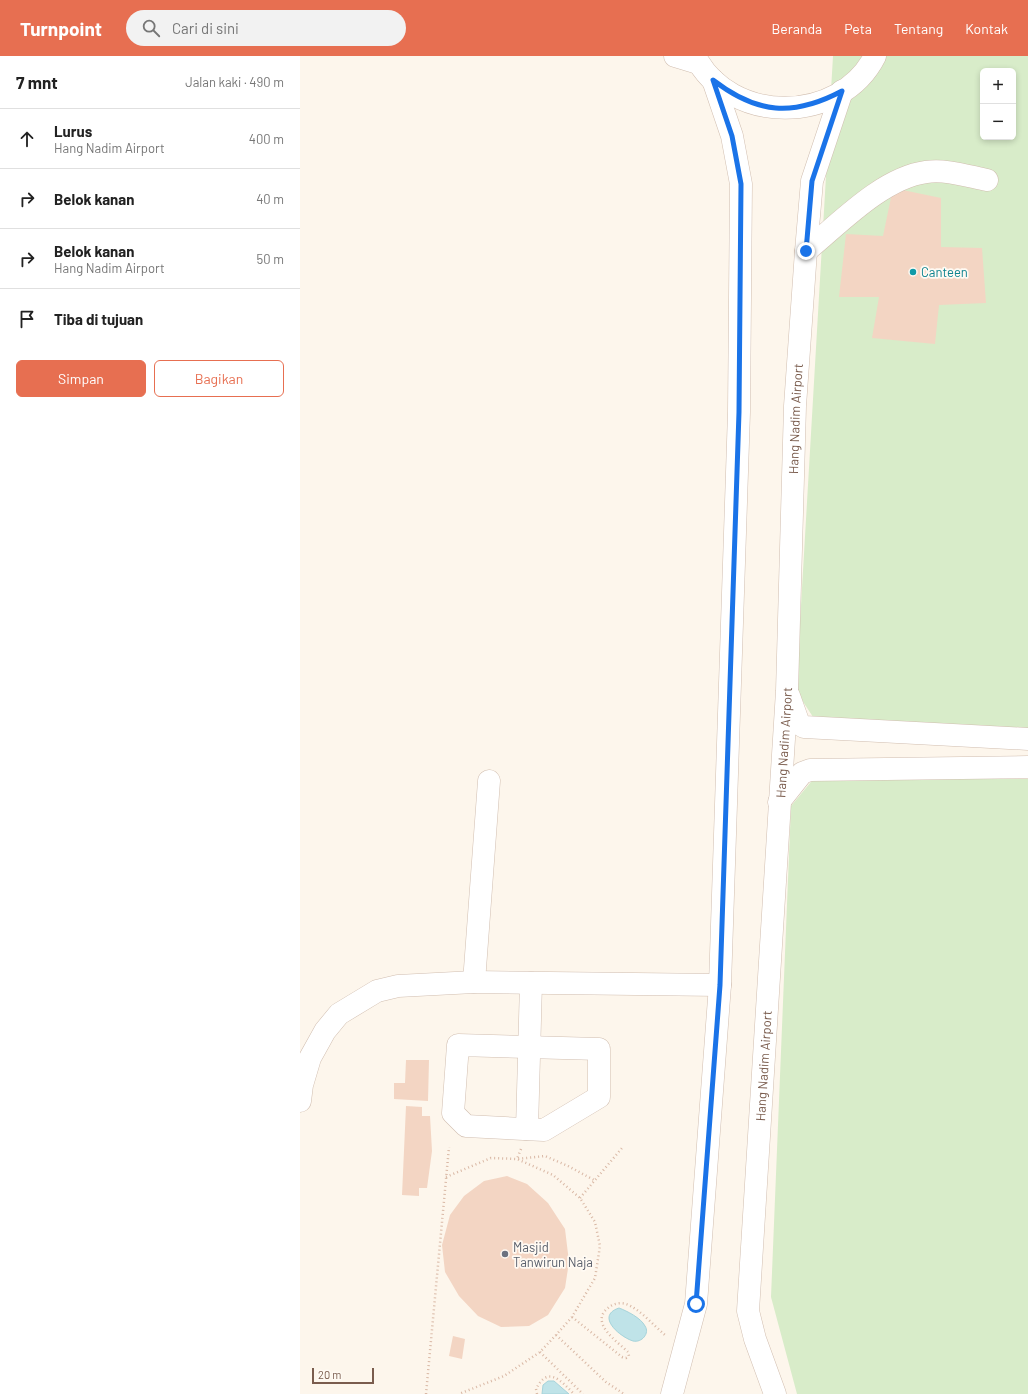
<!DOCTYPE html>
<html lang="id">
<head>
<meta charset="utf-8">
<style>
	:root { --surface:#fff; --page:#f2f2f2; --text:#222; --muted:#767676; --line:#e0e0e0; --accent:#e76f51 }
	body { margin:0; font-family:Barlow,sans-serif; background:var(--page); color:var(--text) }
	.controls { position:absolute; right:12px; top:12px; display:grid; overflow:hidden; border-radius:6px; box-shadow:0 2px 6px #0003 }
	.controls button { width:36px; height:36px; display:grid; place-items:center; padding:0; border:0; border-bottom:1px solid var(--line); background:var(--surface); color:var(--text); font:20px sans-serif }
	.scale { position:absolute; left:12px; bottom:10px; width:62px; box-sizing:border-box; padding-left:4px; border:2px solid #7a5c4d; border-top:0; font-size:11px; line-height:14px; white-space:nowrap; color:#7a5c4d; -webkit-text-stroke:3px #fffaf3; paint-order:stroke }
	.stop { position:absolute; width:12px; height:12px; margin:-9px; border:3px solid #1a73e8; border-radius:50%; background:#fff }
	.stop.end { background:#1a73e8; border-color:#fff; box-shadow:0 1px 4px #0008 }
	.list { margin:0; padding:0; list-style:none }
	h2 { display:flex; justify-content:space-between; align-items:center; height:52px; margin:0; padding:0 16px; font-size:17px }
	h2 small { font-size:13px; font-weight:400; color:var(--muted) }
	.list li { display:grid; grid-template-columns:26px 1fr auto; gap:12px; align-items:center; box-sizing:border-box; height:60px; padding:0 16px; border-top:1px solid var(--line) }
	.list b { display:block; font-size:15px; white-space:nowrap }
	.list p { margin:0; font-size:13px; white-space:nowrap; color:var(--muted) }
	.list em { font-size:13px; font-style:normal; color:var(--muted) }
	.actions { display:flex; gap:8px; padding:12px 16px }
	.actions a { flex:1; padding:9px 0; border:1px solid var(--accent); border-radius:6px; text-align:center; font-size:14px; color:var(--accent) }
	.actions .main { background:var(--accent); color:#fff }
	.icon { flex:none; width:22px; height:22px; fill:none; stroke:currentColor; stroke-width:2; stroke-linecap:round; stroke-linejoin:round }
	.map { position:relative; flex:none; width:728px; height:1338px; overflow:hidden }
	header { display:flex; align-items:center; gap:24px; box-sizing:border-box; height:56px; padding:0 20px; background:var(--accent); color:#fff }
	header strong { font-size:19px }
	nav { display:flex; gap:22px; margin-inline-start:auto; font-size:14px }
	.search { width:280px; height:36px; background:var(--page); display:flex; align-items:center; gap:10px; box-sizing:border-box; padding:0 14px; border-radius:22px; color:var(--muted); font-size:15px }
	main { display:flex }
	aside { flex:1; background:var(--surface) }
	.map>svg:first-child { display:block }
</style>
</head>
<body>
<header>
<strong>Turnpoint</strong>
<div class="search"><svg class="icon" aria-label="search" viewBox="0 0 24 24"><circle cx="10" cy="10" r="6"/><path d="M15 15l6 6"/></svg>Cari di sini</div>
<nav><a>Beranda</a><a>Peta</a><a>Tentang</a><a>Kontak</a></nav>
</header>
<main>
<aside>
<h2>7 mnt<small>Jalan kaki · 490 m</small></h2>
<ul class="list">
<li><svg class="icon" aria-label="ahead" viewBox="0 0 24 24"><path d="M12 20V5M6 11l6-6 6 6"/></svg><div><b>Lurus</b><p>Hang Nadim Airport</p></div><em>400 m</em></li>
<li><svg class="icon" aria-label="right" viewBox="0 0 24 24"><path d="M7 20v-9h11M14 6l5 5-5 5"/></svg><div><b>Belok kanan</b></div><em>40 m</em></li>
<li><svg class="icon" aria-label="right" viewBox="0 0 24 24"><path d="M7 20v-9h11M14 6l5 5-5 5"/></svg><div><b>Belok kanan</b><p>Hang Nadim Airport</p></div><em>50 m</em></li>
<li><svg class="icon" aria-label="arrive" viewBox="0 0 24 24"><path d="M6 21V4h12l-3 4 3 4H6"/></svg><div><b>Tiba di tujuan</b></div></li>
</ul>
<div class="actions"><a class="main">Simpan</a><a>Bagikan</a></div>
</aside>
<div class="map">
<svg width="728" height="1338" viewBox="0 0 728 1338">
	<rect width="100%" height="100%" fill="#fdf6ec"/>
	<path fill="#d8ecc9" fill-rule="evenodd" d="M533,0h195v679l-213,-15 -19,-29zM683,15h30v66h-30z
		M515,721l213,2v615h-231l-26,-97 20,-491z"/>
	<path fill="#bfe3e8" stroke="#a5d3da" d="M319,1252c8,3 22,10 26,18 5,7 -3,17 -12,15 -13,-4 -38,-25 -14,-33z
		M248,1325h6l15,13h-27l1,-9z"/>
	<path fill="#f3d5c3" d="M593,132l48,10v49l41,1 4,55 -47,2 -4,39 -63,-6 7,-41h-40l7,-63 37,2z
		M106,1004h23l-1,41 -34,-2v-16h11z
		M106,1050l16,1v9h8l2,35 -5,37h-8v8l-17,-1z
		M207,1120l20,8 21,19 17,26 4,33 -4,26 -17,27 -19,11 -28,1 -23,-11 -19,-20 -14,-24 -3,-27 8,-30 14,-19 20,-15z
		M153,1280l12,3 -3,20 -13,-3z"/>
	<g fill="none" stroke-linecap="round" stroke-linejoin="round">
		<defs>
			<g id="minor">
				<path d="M375,0l23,7"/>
				<path d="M395,0c35,69 145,69 180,0"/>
				<path d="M506,195c33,-27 76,-73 120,-79 20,-3 41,4 61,8"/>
				<path d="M489,640l10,28 5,3 224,12"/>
				<path d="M479,746l23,-29 8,-3 218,-3"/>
				<path d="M174,926l15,-201"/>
				<path d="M158,989l141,4v48l-55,33 -78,-4 -13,-13z"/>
				<path d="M0,1045l2,-16 8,-27 15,-27 14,-17 38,-23 21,-5 76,-4 246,3"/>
				<path d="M227,1073l4,-146"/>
				<path d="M372,1338l24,-90 24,-319 19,-573 2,-228 -9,-48 -19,-56"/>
				<path id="s1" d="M475,1338l-20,-55 -7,-28 39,-620 8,-285 11,-155 6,-70 30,-90"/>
			</g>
		</defs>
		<use href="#minor" stroke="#d1beb0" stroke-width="23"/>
		<path stroke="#d9b8a5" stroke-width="2.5" stroke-dasharray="1 3" stroke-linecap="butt" d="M221,1093l-4,10 28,-3 23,10 26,14
			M146,1121l45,-19 26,1 36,16 27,23 15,24 5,24 -5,32 -23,39 -16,18 -16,17 -36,24 -45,18
			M280,1142l42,-50
			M272,1261l50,40 4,1 3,-2 -1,-4c-10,-10 -39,-29 -20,-44 4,-4 12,-6 18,-4 14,5 27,21 39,31
			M256,1279l50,47 18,12
			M240,1296l43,42
			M126,1338l23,-247
			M237,1338l-1,-5c12,-24 25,-8 38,5"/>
		<use href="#minor" stroke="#fff" stroke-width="22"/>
	</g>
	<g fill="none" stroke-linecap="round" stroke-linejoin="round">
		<path stroke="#1a73e8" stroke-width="5" d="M396,1248l24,-319 19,-573 2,-228 -9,-48 -19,-56c44,34 80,37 129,11l-30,90 -6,70"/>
	</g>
	<circle fill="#0f9aa8" stroke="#fffaf3" stroke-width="1.5" cx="613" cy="216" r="4"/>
	<circle fill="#6b7280" stroke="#fffaf3" stroke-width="1.5" cx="205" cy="1198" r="4"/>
	<g text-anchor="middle" stroke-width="3.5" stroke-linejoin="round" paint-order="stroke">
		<g font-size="13" fill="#0d838f" stroke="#fffaf3" text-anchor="start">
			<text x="621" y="221">Canteen</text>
		</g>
		<g font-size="13" fill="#7a5c4d" stroke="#fffaf3">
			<text dy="5" stroke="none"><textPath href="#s1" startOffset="981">Hang Nadim Airport</textPath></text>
			<text dy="5" stroke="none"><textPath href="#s1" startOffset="657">Hang Nadim Airport</textPath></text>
			<text dy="5" stroke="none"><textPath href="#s1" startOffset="333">Hang Nadim Airport</textPath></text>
		</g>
		<g font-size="13" fill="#5b616d" stroke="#fffaf3" text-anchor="start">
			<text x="213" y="1196">Masjid<tspan x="213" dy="15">Tanwirun Naja</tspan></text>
		</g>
	</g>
</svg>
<div class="controls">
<button>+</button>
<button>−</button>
</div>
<div class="scale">20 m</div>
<div class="stop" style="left:396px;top:1248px"></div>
<div class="stop end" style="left:506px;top:195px"></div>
</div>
</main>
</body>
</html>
